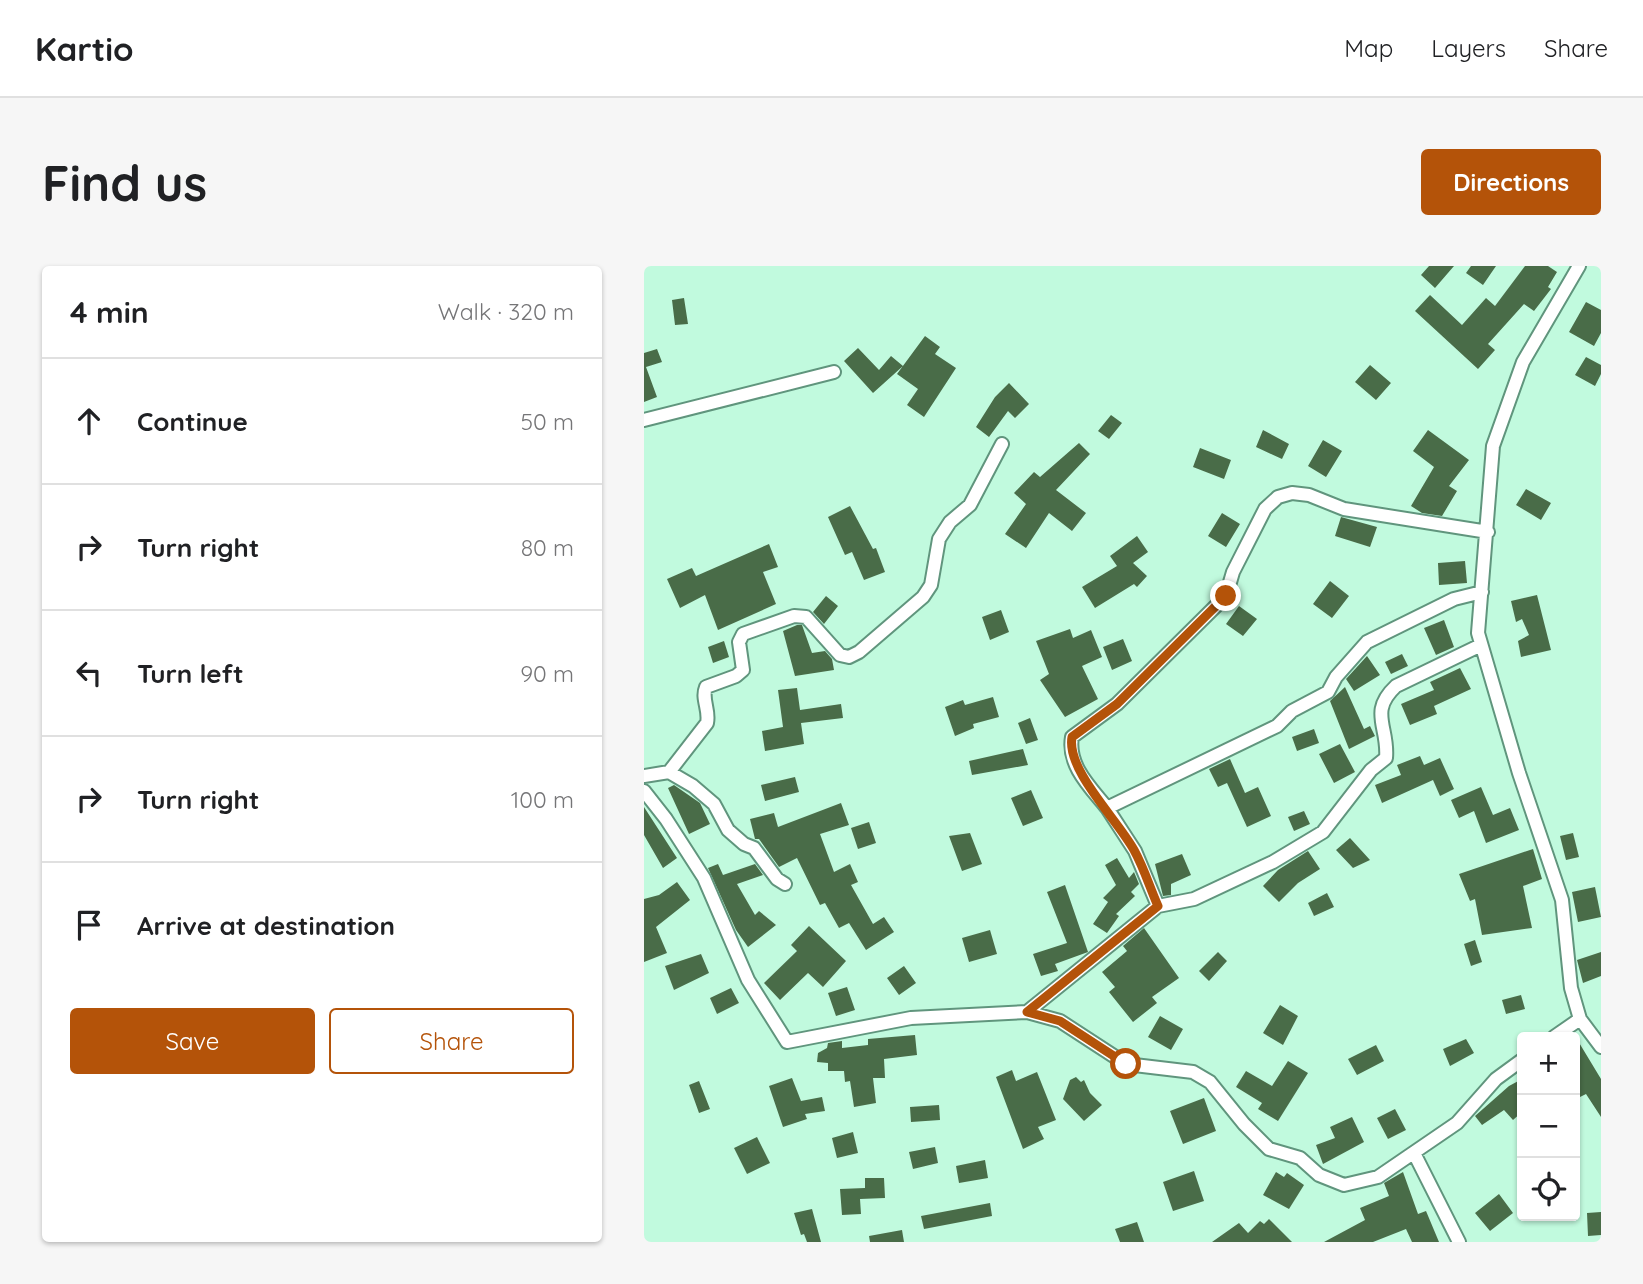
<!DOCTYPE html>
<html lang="en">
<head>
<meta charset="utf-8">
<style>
	:root { --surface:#fff; --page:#f6f6f6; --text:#202124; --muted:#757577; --line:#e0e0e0; --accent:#b45309 }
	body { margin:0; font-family:Quicksand,sans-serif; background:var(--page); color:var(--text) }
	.controls { position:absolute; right:21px; bottom:21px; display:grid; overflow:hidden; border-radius:7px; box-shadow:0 2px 5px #0004 }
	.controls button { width:63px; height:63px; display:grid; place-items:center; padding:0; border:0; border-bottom:2px solid var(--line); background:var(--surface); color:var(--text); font:35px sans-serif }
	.stop { position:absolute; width:21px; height:21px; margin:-16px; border:5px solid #b45309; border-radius:50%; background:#fff }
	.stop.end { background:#b45309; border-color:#fff; box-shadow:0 2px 7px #0008 }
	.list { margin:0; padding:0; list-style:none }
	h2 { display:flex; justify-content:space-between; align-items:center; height:91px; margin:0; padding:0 28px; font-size:30px }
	h2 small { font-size:23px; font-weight:400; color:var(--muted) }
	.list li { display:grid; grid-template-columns:46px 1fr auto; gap:21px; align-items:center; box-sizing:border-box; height:126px; padding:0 28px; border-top:2px solid var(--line) }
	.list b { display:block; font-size:26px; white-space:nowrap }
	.list em { font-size:23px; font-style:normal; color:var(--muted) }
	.actions { display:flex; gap:14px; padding:21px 28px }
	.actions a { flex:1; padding:16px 0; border:2px solid var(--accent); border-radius:7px; text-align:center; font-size:24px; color:var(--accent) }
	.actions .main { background:var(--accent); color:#fff }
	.icon { flex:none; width:38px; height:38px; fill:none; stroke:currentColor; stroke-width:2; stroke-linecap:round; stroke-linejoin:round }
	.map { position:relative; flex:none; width:957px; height:976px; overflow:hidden; border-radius:7px }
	header { display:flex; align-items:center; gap:42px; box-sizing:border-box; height:98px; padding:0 35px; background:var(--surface); border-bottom:2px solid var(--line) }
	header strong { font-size:33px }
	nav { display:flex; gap:38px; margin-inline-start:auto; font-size:24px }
	.intro { display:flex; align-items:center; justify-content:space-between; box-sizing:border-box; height:168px; padding:0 42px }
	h1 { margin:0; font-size:49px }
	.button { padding:18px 32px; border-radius:7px; background:var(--accent); color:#fff; font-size:24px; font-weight:700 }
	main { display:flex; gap:42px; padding:0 42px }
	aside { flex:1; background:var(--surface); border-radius:7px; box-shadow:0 2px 5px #0004 }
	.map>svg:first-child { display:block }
</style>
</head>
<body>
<header>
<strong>Kartio</strong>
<nav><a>Map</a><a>Layers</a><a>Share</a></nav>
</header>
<div class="intro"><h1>Find us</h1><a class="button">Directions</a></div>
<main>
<aside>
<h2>4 min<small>Walk · 320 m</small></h2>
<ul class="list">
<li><svg class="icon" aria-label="ahead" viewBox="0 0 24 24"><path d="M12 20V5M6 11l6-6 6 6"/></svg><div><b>Continue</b></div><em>50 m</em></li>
<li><svg class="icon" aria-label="right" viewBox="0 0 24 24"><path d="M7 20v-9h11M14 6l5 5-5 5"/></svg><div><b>Turn right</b></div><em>80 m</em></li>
<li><svg class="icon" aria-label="left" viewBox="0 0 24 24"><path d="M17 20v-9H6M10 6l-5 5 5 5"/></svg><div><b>Turn left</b></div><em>90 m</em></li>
<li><svg class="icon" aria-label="right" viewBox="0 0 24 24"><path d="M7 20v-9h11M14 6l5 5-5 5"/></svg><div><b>Turn right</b></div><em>100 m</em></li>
<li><svg class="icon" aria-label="arrive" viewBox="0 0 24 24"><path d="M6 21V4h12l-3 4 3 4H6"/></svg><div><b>Arrive at destination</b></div></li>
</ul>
<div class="actions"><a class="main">Save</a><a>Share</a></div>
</aside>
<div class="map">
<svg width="957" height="976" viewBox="0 0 957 976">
	<rect width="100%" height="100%" fill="#c1fade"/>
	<path fill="#496c48" d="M785,0h25l-19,22 -14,-13z
		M827,0h25l-13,19 -17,-12z
		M881,0h23l9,6 -9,15 3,2 -17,22 -10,-7 -36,40 7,6 -17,19 -63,-58 15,-16 32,30 24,-27 9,8z
		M40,32l4,26 -13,1 -3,-25z
		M942,36l15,8v23l-7,13 -25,-14z
		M281,70l15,11 -5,7 21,14 -32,49 -17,-12 11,-16 -21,-15z
		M214,82l21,22 12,-14 12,10 -30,27 -29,-32z
		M13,83l5,13 -16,5 11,30 -13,5v-49z
		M942,91l15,8v9l-6,12 -20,-11z
		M726,99l21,18 -15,17 -21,-18z
		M365,117l20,21 -14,14 -7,-7 -19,26 -13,-10 19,-30z
		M467,149l11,8 -13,16 -11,-8z
		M619,164l26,14 -7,15 -26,-12z
		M784,164l41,30 -20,26 8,5 -15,25 -20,-3 -11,-7 23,-39 -21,-16z
		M679,174l19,11 -16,26 -18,-11z
		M435,177l11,11 -34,36 30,23 -14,18 -23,-18 -23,35 -21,-14 21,-30 -12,-11 20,-21 6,5z
		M556,182l31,12 -7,19 -31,-12z
		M882,223l25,14 -10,17 -25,-15z
		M206,240l23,43 3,-1 9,24 -21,8 -12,-28 -7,3 -17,-38z
		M578,247l18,11 -14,23 -18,-11z
		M697,251l36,10 -7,20 -35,-11z
		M493,270l11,16 -15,11 14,13 -10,11 -3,-3 -39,24 -13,-21 35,-21 -7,-10z
		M125,278l9,23 -15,5 13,32 -58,26 -13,-35 -25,13 -13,-29 25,-11 4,8z
		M821,295l2,22 -28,2 -1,-22z
		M686,315l19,15 -17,22 -19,-14z
		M893,329l14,55 -30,7 -3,-16 11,-6 -7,-16 -6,3 -5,-21z
		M182,330l12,10 -14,18 -11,-12z
		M595,340l18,13 -14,17 -17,-12z
		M357,344l8,22 -19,8 -8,-23z
		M800,354l10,27 -18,8 -12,-27z
		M153,359h5l10,28 13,-2 7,8 2,11 -39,6 -12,-45z
		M426,363l3,9 18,-8 11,27 -20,9 16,33 -33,18 -25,-37 9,-6 -13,-33z
		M479,373l9,22 -20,9 -9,-23z
		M80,375l5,16 -16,6 -5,-16z
		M758,388l6,12 -17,8 -6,-12z
		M723,390l13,19 -26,16 -8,-12z
		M816,402l11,21 -37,17 3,8 -27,11 -9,-21 33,-14 -4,-8z
		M701,421l19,42 6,-3 5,10 -26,13 -19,-48z
		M153,422l3,22 41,-6 2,14 -42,5 3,21 -39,7 -3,-20 21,-4 -5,-37z
		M349,431l6,20 -26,7 1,4 -19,8 -10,-29 18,-7 2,5z
		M386,452l8,22 -12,4 -8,-21z
		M670,463l5,14 -22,8 -5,-14z
		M696,478l15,28 -21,11 -15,-29z
		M379,483l5,16 -56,10 -3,-14z
		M776,490l4,9 16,-7 14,31 -14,7 -7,-16 -51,23 -7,-18 26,-10 -4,-10z
		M586,493l15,34 13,-6 13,29 -24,11 -20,-44 -9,4 -9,-18z
		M151,511l4,15 -34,9 -4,-16z
		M30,519l26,18 10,21 -21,10 -21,-46z
		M837,521l12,28 17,-7 9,22 -33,13 -12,-32 -15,7 -8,-18z
		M387,524l12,28 -20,8 -12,-28z
		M197,537l8,22 -29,9 14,38 16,-8 8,18 -7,3 22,39 11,-7 10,15 -28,18 -17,-27 -10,5 -14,-25 -5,2 -23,-47 -18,9 -20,-28h-4l-5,-20 24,-6 4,14z
		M0,541l33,51 -14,10 -19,-33z
		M660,545l6,13 -16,7 -6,-14z
		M225,556l7,21 -18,6 -7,-21z
		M326,567l12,31 -20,7 -13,-35z
		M929,567l6,24 -13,3 -6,-24z
		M706,572l20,22 -17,8 -17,-18z
		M889,583l9,30 -19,7 9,42 -50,7 -7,-36 -5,2 -11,-27z
		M664,585l12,18 -22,14 -19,19 -16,-16 15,-16z
		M538,588l9,21 -20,9v11l-8,1 -8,-32z
		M473,592l12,20 5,-6 5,12 -8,8 4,4 -19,18 3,2 -12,17 -14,-9 15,-22 -5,-4 13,-13 -11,-20z
		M74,598l5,11 32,-11 8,11 -26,9 18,31 4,-4 17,14 -28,22 -12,-17 -28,-62z
		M33,616l13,18 -34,27 11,26 -23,9v-63l15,-4z
		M421,619l23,67 -33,12 3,7 -17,5 -8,-22 34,-11 -20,-51z
		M951,621l6,30 -23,5 -6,-30z
		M683,627l7,14 -20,9 -6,-13z
		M165,660l37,35 -23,26 -15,-14 -28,27 -16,-17 33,-32 -6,-6z
		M500,662l35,50 -27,19 5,6 -24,19 -24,-30 6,-5 -13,-15 25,-21 -4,-5z
		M346,664l7,24 -28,8 -7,-24z
		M831,674l7,22 -11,4 -7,-22z
		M574,686l9,9 -18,20 -10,-10z
		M957,686v24l-18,7 -6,-23z
		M57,688l8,19 -35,17 -9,-24z
		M260,700l12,17 -17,12 -12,-17z
		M203,721l8,23 -19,6 -8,-23z
		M87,722l8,15 -22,11 -7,-16z
		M877,729l4,14 -19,5 -4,-14z
		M636,739l18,11 -15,29 -20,-12z
		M516,750l23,13 -12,21 -23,-13z
		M271,769l2,20 -33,4 1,19h-12l3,25 -22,4 -4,-26 -5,1 -1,-11h-16v-8l-11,-1 1,-9 9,-5 1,-5 14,-2v7l26,-3v-6z
		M931,770l26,43v38l-15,-23 -6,3 -5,-9z
		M822,773l8,14 -24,13 -7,-17z
		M732,779l8,16 -27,14 -9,-16z
		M644,795l20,12 -30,48 -20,-12 4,-6 -26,-16 10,-16 26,15z
		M368,804l4,11 21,-9 19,48 -18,7 6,12 -21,10 -27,-72z
		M432,811l5,5 3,-2 6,13 12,12 -18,16 -21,-22 7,-19z
		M148,812l9,23 21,-4 3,14 -20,3 2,5 -24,8 -14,-41z
		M878,813v33l-9,8 -9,-10 -22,15 -7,-9 34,-30z
		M55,815l11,28 -11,4 -10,-28z
		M560,832l12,33 -33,13 -13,-33z
		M295,839l1,15 -29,2 -1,-15z
		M751,843l11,21 -18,9 -11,-21z
		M708,851l12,25 -41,22 -7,-19 19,-7 -5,-11z
		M209,866l5,21 -21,5 -5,-20z
		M113,871l13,26 -23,11 -13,-26z
		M291,881l3,16 -25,6 -4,-17z
		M341,894l3,18 -29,5 -3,-17z
		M550,905l10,30 -31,10 -10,-29z
		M632,906l8,5 3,-4 17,12 -15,24 -26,-14z
		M759,906l15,42 8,-3 13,31h-27l-6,-13 -33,13h-49l41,-22 -5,-12 29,-12 -5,-13z
		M221,912h19l1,20 -25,1 1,15 -19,1 -2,-26 25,-1z
		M855,928l14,19 -23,18 -15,-18z
		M346,937l2,13 -68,13 -3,-13z
		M168,943l9,33h-14l-3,-8 -3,1 -7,-22z
		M957,946v23l-13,1 -1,-23z
		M625,953l23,23h-80l27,-19 9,10 12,-12 4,3z
		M493,956l7,20h-24l-5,-13z
		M258,964l2,12h-34l-1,-6z"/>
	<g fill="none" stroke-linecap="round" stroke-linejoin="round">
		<defs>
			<path id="street" d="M935,0l-56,96 -30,84 -15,187 41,140 43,127 9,88 9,31 21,28
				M0,154l190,-48
				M838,326l-28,7 -87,43 -31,35 -8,15 -36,19 -15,15 -170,82c-17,-21 -40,-43 -35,-71l45,-33 109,-108 7,-24 32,-63 13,-12 14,-4 17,2 35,14 144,23
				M25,506l38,-49c3,-13 -6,-24 -1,-36l30,-11 7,-6 -4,-28 4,-8 51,-18 12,1 34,38 9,2 10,-5 64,-55 8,-12 8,-46 11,-17 20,-17 32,-61
				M0,510l25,-4 24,14 21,18 14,26 16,14 10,4 23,31 8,5
				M0,525l22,28 38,59 44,102 39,62 124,-24 116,-6
				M463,542l28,43 23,55 36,-7 79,-37 50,-30 48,-62 15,-12c3,-31 -18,-46 10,-72l85,-41
				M514,640l-131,106 33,9 66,43 67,8 17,10 34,42 25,25 31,9 19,17 25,10 34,-8 79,-54 39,-44 26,-19
				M910,771l26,-18
				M770,887l45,89"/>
		</defs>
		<use href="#street" stroke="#60957d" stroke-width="16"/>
		<use href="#street" stroke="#fff" stroke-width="12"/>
	</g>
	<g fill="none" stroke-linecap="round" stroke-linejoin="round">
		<path stroke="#b45309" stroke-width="9" d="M482,798l-66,-43 -33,-9 131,-106c-8,-18 -14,-38 -24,-56 -17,-31 -68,-80 -62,-113l45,-33 109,-108"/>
	</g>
</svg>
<div class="controls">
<button>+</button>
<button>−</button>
<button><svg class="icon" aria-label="locate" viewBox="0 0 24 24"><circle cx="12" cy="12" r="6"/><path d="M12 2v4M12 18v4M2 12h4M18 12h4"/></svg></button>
</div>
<div class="stop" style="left:482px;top:798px"></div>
<div class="stop end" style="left:582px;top:330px"></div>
</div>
</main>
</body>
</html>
